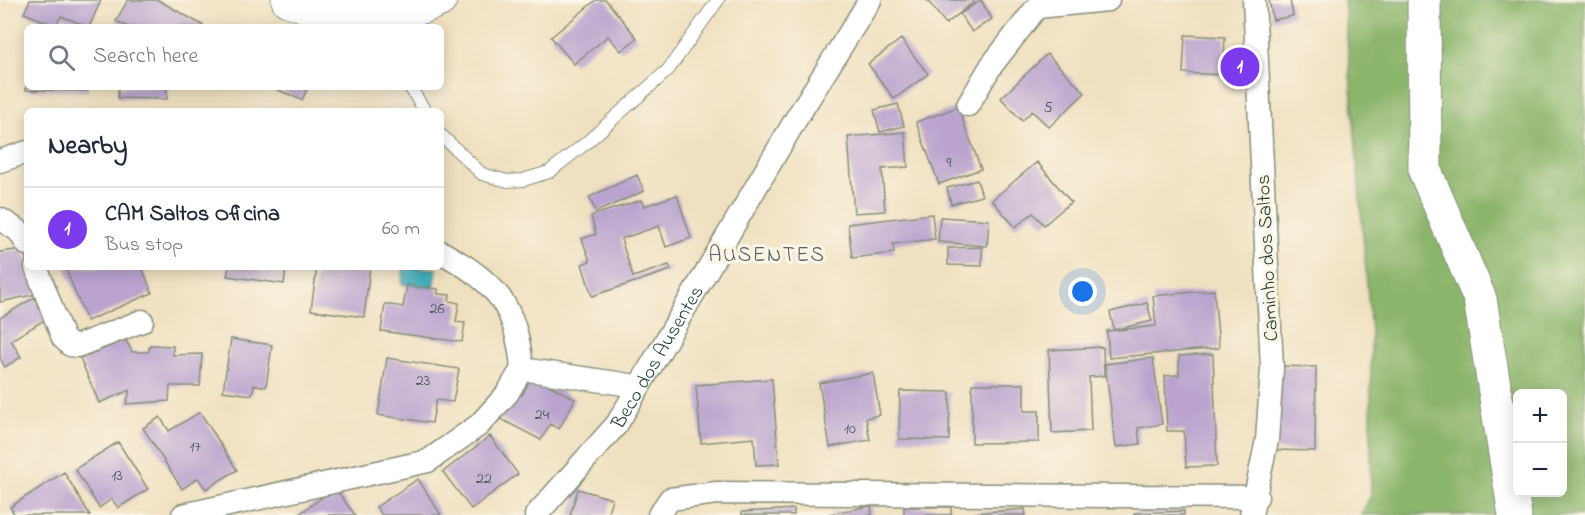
<!DOCTYPE html>
<html lang="en">
<head>
<meta charset="utf-8">
<style>
	:root { --surface:#fff; --page:#f6f6f7; --text:#1f2937; --muted:#747a83; --line:#e0e1e3; --accent:#7c3aed }
	body { margin:0; font-family:"Indie Flower",sans-serif; background:var(--page); color:var(--text) }
	.controls { position:absolute; right:18px; bottom:18px; display:grid; overflow:hidden; border-radius:9px; box-shadow:0 3px 15px #0003 }
	.controls button { width:54px; height:54px; display:grid; place-items:center; padding:0; border:0; border-bottom:2px solid var(--line); background:var(--surface); color:var(--text); font:30px sans-serif }
	.you { position:absolute; left:1083px; top:292px; width:21px; height:21px; margin:-15px; border:4px solid #fff; border-radius:50%; background:#1a73e8; box-shadow:0 0 0 9px #1a73e833 }
	.badge { display:grid; place-items:center; width:39px; height:39px; border-radius:50%; background:var(--accent); color:#fff; font-size:20px; font-weight:700 }
	.pin { position:absolute; translate:-50% -50%; border:3px solid #fff; box-shadow:0 2px 6px #0006 }
	.list { margin:0; padding:0; list-style:none }
	h2 { display:flex; justify-content:space-between; align-items:center; height:78px; margin:0; padding:0 24px; font-size:26px }
	h2 small { font-size:20px; font-weight:400; color:var(--muted) }
	.list li { display:grid; grid-template-columns:39px 1fr auto; gap:18px; align-items:center; box-sizing:border-box; height:84px; padding:0 24px; border-top:2px solid var(--line) }
	.list b { display:block; font-size:22px; white-space:nowrap }
	.list p { margin:0; font-size:20px; white-space:nowrap; color:var(--muted) }
	.list em { font-size:20px; font-style:normal; color:var(--muted) }
	.icon { flex:none; width:33px; height:33px; fill:none; stroke:currentColor; stroke-width:2; stroke-linecap:round; stroke-linejoin:round }
	.map { position:relative; flex:none; width:1585px; height:515px; overflow:hidden }
	.search { position:absolute; background:var(--surface); box-shadow:0 3px 15px #0003; left:24px; top:24px; width:420px; height:66px; display:flex; align-items:center; gap:15px; box-sizing:border-box; padding:0 21px; border-radius:9px; color:var(--muted); font-size:22px }
	.panel { position:absolute; background:var(--surface); box-shadow:0 3px 15px #0003; left:24px; top:108px; width:420px; height:162px; border-radius:9px }
	.map>svg:first-child { display:block }
</style>
</head>
<body>
<div class="map">
<svg width="1585" height="515" viewBox="0 0 1585 515">
	<rect width="100%" height="100%" fill="#fcf5e5"/>
	<filter id="ink" filterUnits="userSpaceOnUse"><feTurbulence type="fractalNoise" baseFrequency=".0167" numOctaves="2"/><feDisplacementMap in="SourceGraphic" scale="12" xChannelSelector="R" yChannelSelector="G"/><feConvolveMatrix kernelMatrix="1 2 1 2 8 2 1 2 1" color-interpolation-filters="sRGB"/></filter>
	<filter id="wash" filterUnits="userSpaceOnUse"><feTurbulence type="fractalNoise" baseFrequency=".008" numOctaves="4" result="noise"/><feDisplacementMap in="SourceGraphic" scale="24" xChannelSelector="R" yChannelSelector="G"/><feGaussianBlur stdDeviation="1.35" result="paint"/><feColorMatrix in="noise" values="0 0 0 0 0 0 0 0 0 0 0 0 0 0 0 0 0 1.4 0 .05"/><feComposite in="paint" operator="in"/></filter>
	<g filter="url(#wash)">
		<rect width="100%" height="100%" fill="#efe0c0"/>
		<path fill="#8cb56c" stroke="#567950" stroke-width="1.5" fill-rule="evenodd" d="M1344,0h241v515h-224l10,-20v-162zM1518,394h44v98h-44z"/>
		<path fill="#43b1bf" stroke="#31777a" stroke-width="1.5" d="M404,267l33,2 -3,19 -32,-4z"/>
		<g id="blocks">
			<path fill="#baa4cf" d="M30,0h71l-12,27 -28,-11 -5,10 -32,-13z
				M128,0h30l48,27h-78l-12,-6z
				M596,0h10l31,38 -16,13 -13,-15 -34,28 -23,-27z
				M927,0h46l1,2 -28,22z
				M981,0l11,19 -20,13 -12,-18z
				M1269,0h21l3,16 -20,4z
				M1185,35l40,2 -2,38 -40,-2z
				M901,39l27,35 -34,25 -26,-35z
				M1047,54l38,39 -36,34 -17,-16 -10,10 -21,-23z
				M26,87h62v4l-62,-1z
				M118,87h49v12l-49,-1z
				M271,87h37l-6,13z
				M898,104l6,22 -24,6 -6,-22z
				M958,107l23,62 -42,15 -23,-62z
				M905,132l3,35 -26,2 3,42 -31,2 -6,-76z
				M1037,162l34,40 -27,23 -11,-12 -18,14 -23,-27z
				M637,175l7,16 -48,21 -7,-15z
				M977,180l5,16 -31,8 -4,-16z
				M677,195l14,43 -25,9 -7,-21 -38,13 12,38 36,-12 2,5 -79,26 -10,-32 8,-3 -8,-22 14,-5 -5,-18 50,-16 3,6z
				M932,214l3,25 -42,5 1,9 -42,5 -4,-34z
				M940,217l49,3 -2,26 -49,-4z
				M982,247v19l-34,-1v-17z
				M23,249l14,45 -37,8v-50z
				M65,267h77l10,26 -65,28z
				M229,267h57l-2,17 -57,-8z
				M317,267h53l-6,50 -53,-7z
				M407,285l31,4v5l12,1 -1,6 10,2 -3,19 9,1 -3,19 -81,-11 4,-27 18,3z
				M1214,290l5,58 -110,10 -2,-27 49,-5 -3,-30z
				M35,297l13,21 -37,22 10,17 -16,10 -5,-9v-40z
				M1147,303l5,18 -38,9 -4,-18z
				M231,339l41,6 -6,42 -12,-2 -2,10 -29,-4z
				M126,340l6,12h16l2,-7 23,1v9l29,-1 -2,32h-30l-1,15 -43,3 4,-14 -31,13 -19,-45z
				M1103,347l1,29 -15,1 2,54 -39,2 -3,-83z
				M1213,354l4,112 -31,1 -2,-36h-17l-2,-55 14,-1v-19z
				M387,358l72,11 -6,33 -17,-2 -4,23 -54,-8z
				M1153,358l9,66 -24,4 2,16 -24,3 -11,-83z
				M1278,366l38,1 -1,84 -38,-1z
				M873,373l7,42 -14,3 4,22 -40,7 -11,-64z
				M532,376l43,23 -16,30 -9,-5 -9,16 -44,-23 15,-27 10,5z
				M772,379l7,85 -23,1 -2,-27 -53,5 -5,-58z
				M972,384h52v27h15v31l-67,1z
				M900,391l50,1 -1,48 -50,-1z
				M200,412l37,58 -31,19 -8,-11 -16,11 -39,-61 17,-11 9,14z
				M490,436l28,38 -47,35 -28,-37z
				M118,442l30,47 -30,19 -6,-9 -13,9 -24,-39z
				M64,472l26,43h-75l-5,-8z
				M418,479l23,36h-59l-6,-8z
				M335,488l20,27h-57z
				M578,489l34,10 -5,16h-37z
				M871,506l1,9h-44v-1z
				M904,507h47v8h-47z
				M794,509v6h-52v-3z
				M1025,509l1,6h-52v-2z
				M1184,511v4h-50v-2z"/>
		</g>
	</g>
	<g filter="url(#ink)">
		<use href="#blocks" fill-opacity="0" stroke="#878e7a" stroke-width="1.5"/>
		<g fill="none" stroke-linecap="round" stroke-linejoin="round">
			<defs>
				<path id="lane" d="M410,87l15,24
					M441,135l41,39 25,7 16,-1 26,-8 37,-29 82,-73 50,-70"/>
				<g id="street">
					<path d="M968,105l23,-39 46,-59 71,-7"/>
					<path d="M0,161l27,-9"/>
					<path d="M0,219l19,12 8,13"/>
					<path d="M441,252c54,30 76,53 81,117"/>
					<path d="M36,267l27,71 7,7 7,1 65,-25"/>
					<path d="M522,369l115,17"/>
					<path d="M183,515l245,-54 51,-36 28,-31 15,-25"/>
					<path id="s1" d="M536,515l81,-91 179,-305 74,-119"/>
					<path d="M659,515l11,-16 47,-6 540,4"/>
					<path d="M1251,515l16,-75 5,-72 -18,-368"/>
				</g>
				<path id="secondary" d="M288,0c49,19 103,22 152,0
					M1424,0l1,171 55,128 35,216"/>
			</defs>
			<use href="#lane" stroke="#878e7a" stroke-width="14"/>
			<use href="#street" stroke="#878e7a" stroke-width="25"/>
			<use href="#secondary" stroke="#878e7a" stroke-width="35"/>
			<use href="#lane" stroke="#fff" stroke-width="12"/>
			<use href="#street" stroke="#fff" stroke-width="22"/>
			<use href="#secondary" stroke="#fff" stroke-width="33"/>
		</g>
	</g>
	<g text-anchor="middle" stroke-width="6" stroke-linejoin="round" paint-order="stroke">
		<g font-size="16" fill="#46575b">
			<text x="1048" y="112">5</text>
			<text x="949" y="167">9</text>
			<text x="437" y="313">26</text>
			<text x="423" y="385">23</text>
			<text x="542" y="419">24</text>
			<text x="850" y="433">10</text>
			<text x="195" y="451">17</text>
			<text x="117" y="480">13</text>
			<text x="484" y="483">22</text>
		</g>
		<g font-size="20" fill="#1f3d34" stroke="#fcf5e5">
			<text transform="translate(1266 258) rotate(-93)" y="7">Caminho dos Saltos</text>
			<text dy="7" stroke="none"><textPath href="#s1" startOffset="200">Beco dos Ausentes</textPath></text>
		</g>
		<g font-size="21" letter-spacing="1.5" fill="#55616a" stroke="#fcf5e5">
			<text x="767" y="261">AUSENTES</text>
		</g>
	</g>
</svg>
<div class="controls">
<button>+</button>
<button>−</button>
</div>
<div class="you"></div>
<div class="pin badge" style="left:1240px;top:67px">1</div>
<div class="search"><svg class="icon" aria-label="search" viewBox="0 0 24 24"><circle cx="10" cy="10" r="6"/><path d="M15 15l6 6"/></svg>Search here</div>
<section class="panel">
<h2>Nearby<small></small></h2>
<ul class="list">
<li><span class="badge">1</span><div><b>CAM Saltos Oficina</b><p>Bus stop</p></div><em>60 m</em></li>
</ul>
</section>
</div>
</body>
</html>
